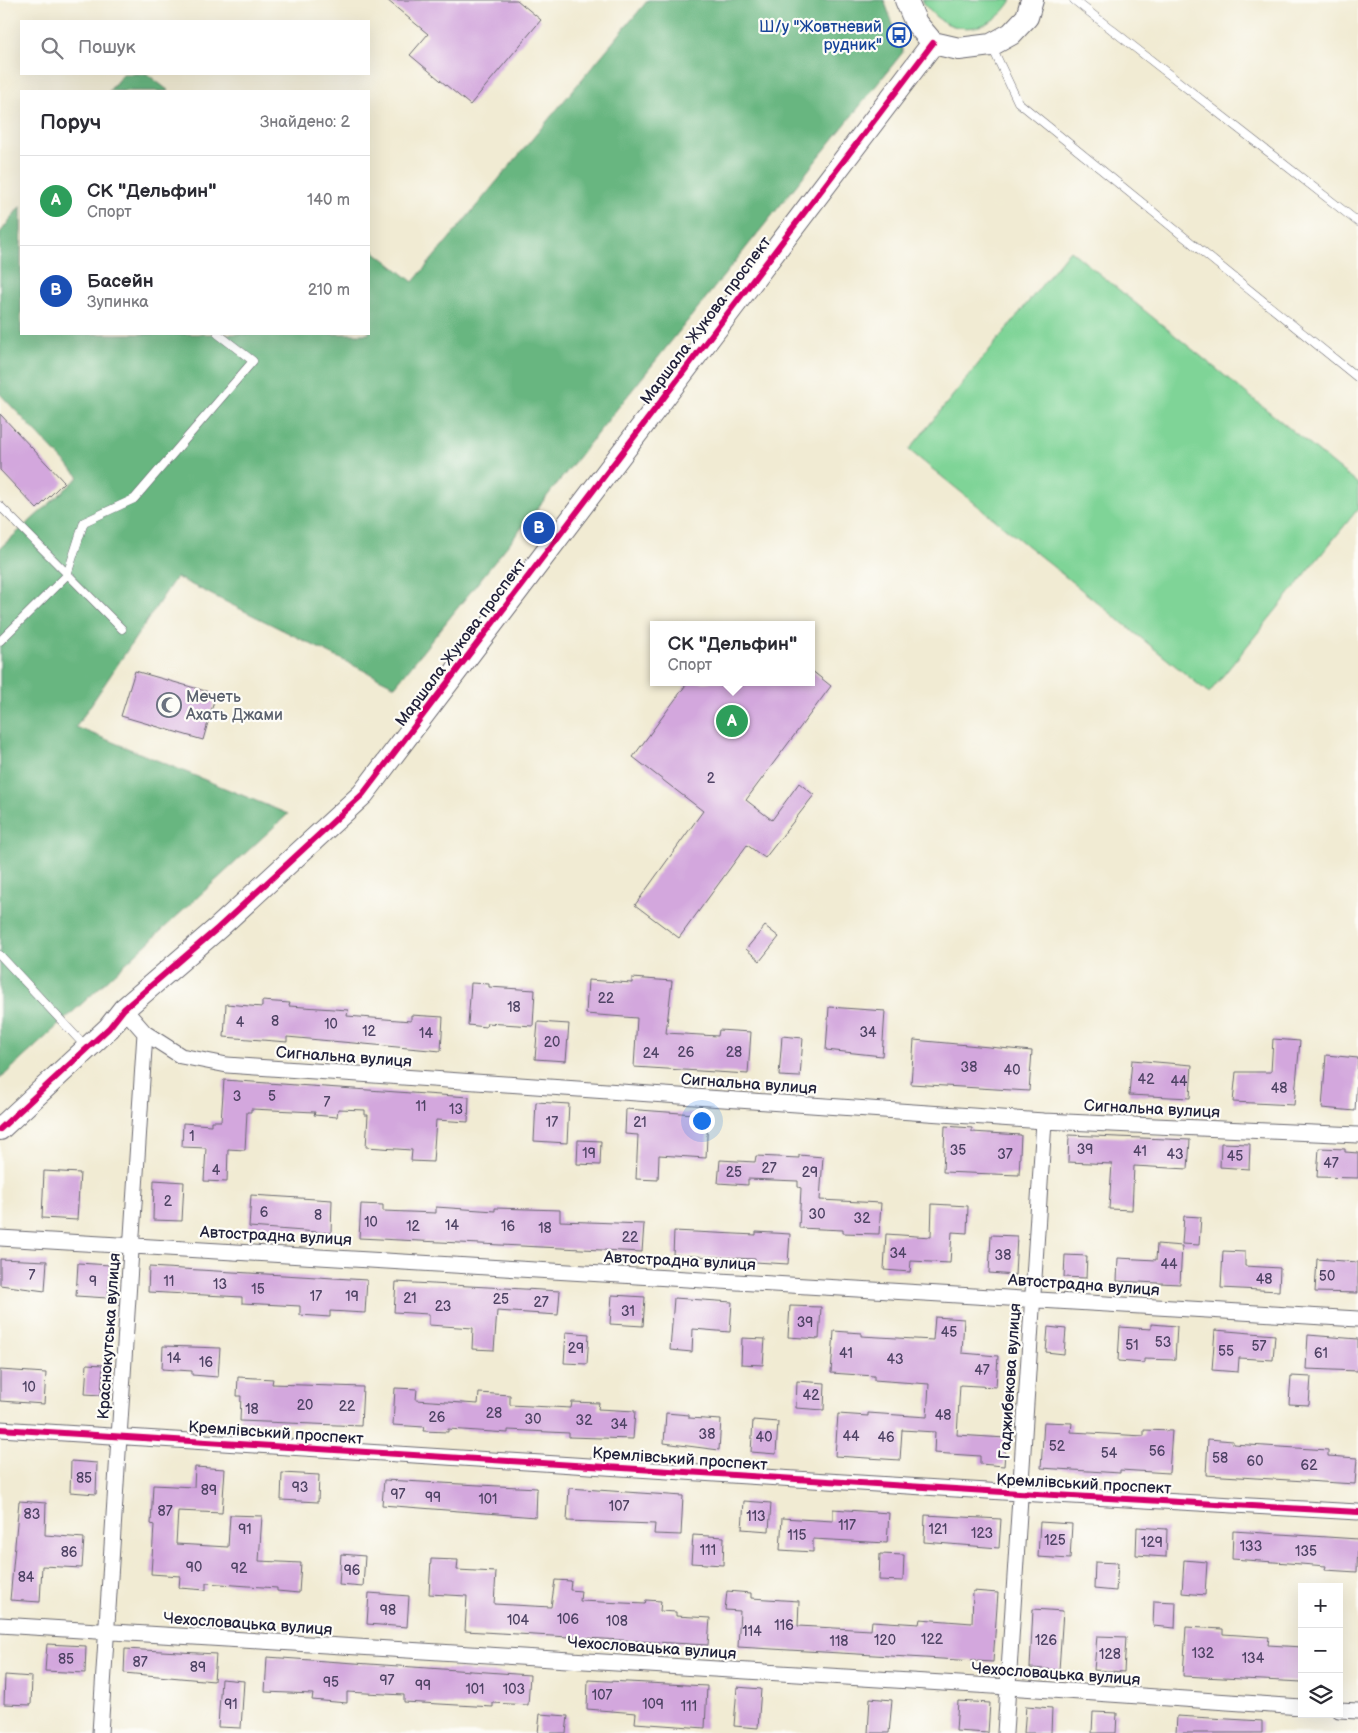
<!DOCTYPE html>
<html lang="uk">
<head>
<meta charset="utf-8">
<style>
	:root { --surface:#fff; --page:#f2f2f3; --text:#2b2b33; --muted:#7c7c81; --line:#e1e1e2; --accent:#b5179e }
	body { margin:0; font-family:"Balsamiq Sans",sans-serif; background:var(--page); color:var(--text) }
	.controls { position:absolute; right:15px; bottom:15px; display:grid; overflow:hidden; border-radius:0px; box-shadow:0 5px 20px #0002 }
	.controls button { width:45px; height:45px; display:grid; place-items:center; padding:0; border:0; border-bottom:1px solid var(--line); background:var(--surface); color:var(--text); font:25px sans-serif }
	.you { position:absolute; left:701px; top:1120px; width:18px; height:18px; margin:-12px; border:4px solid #fff; border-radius:50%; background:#1a73e8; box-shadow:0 0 0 8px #1a73e833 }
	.badge { display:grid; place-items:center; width:32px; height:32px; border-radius:50%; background:var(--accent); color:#fff; font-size:16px; font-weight:700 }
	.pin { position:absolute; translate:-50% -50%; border:2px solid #fff; box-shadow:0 1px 5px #0006 }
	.popup { position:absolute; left:650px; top:621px; width:165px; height:65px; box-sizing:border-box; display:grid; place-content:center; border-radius:0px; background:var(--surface); filter:drop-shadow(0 1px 4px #0005); font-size:16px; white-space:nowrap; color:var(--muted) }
	.popup b { font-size:19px; color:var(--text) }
	.popup::after { content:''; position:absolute; left:50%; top:100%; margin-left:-10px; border:10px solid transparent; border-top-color:var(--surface) }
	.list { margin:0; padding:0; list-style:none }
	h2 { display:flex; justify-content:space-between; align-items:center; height:65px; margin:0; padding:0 20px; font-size:21px }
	h2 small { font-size:16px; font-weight:400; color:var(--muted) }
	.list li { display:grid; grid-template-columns:32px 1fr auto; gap:15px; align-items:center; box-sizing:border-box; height:90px; padding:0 20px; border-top:1px solid var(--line) }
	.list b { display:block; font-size:19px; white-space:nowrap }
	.list p { margin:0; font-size:16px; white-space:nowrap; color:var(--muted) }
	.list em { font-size:16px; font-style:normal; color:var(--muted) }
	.icon { flex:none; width:28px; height:28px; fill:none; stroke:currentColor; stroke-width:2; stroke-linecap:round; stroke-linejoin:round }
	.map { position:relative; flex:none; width:1358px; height:1733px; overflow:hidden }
	.search { position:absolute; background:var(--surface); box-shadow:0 5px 20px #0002; left:20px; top:20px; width:350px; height:55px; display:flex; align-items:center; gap:12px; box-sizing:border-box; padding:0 18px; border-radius:0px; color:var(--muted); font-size:19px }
	.panel { position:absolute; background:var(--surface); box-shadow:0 5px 20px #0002; left:20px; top:90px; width:350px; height:245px; border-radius:0px }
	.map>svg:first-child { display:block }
</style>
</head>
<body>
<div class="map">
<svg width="1358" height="1733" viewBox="0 0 1358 1733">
	<rect width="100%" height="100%" fill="#fdfcf7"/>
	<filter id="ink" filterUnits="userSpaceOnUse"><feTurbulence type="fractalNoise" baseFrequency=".02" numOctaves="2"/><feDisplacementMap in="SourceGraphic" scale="10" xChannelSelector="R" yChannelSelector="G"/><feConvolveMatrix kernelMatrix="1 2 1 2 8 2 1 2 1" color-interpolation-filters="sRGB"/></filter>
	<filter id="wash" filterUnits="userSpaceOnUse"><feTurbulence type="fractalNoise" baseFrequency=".0096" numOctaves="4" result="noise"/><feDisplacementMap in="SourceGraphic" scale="20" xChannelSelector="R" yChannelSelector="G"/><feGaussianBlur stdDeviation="1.12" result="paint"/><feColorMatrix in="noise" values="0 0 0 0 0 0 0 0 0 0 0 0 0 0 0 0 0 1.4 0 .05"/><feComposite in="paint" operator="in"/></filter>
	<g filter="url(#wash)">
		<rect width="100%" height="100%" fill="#f1ebd3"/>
		<path fill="#7fd497" stroke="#507b69" d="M922,0h90c-22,36 -68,38 -90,0z
			M1070,250l288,234v25l-149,184 -300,-243z"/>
		<path fill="#67b680" stroke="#446c5e" d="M648,0h236l19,52 -508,634 -219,-109 -100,150 212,87 -288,265v-531l79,-71 -79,-83v-161l21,-28v129h348v-87l44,35z
			M123,74h24l22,17h-60z"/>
		<g id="blocks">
			<path fill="#d3a7dd" d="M387,0h130l24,20 -71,85 -60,-50 18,-21z
				M0,414l64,68 -27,27 -37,-39z
				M811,670l20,16 -85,114 26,20 27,-37 15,12 -49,63 -18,-13 -68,93 -44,-33 68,-94 -70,-54 55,-75h123z
				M135,671l81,23 -13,46 -82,-24z
				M765,926l14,11 -19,24 -14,-12z
				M632,978l40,3 -6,52 52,3 1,-6 32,2 -3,42 -114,-7 3,-49 -51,-4 2,-34 44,3z
				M471,983l18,1v3l46,3 -2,36 -46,-3 -1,4 -18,-2z
				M262,1001l28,2 -1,3 59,4 -1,6 64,5v-6l32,2 -2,34 -154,-14v5l-63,-5 2,-33 36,3z
				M829,1007l56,4 -3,45 -56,-6z
				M538,1022l31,2 -3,37 -31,-2z
				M782,1036l21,2 -3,39 -21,-1z
				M1273,1039l27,2 -6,64 -61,-3 3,-30h35z
				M914,1040l118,11 -3,40 -118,-7z
				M1326,1055l32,3 -3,53 -33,-3z
				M1132,1060l60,5 -2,33 -61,-3z
				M224,1080l245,17 -1,25 -32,-2 -3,42 -22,-1 1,-11 -46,-3 2,-32h-3v-5l-27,-1 -1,8 -23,-2 1,-3 -64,-3v3h-4l-2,38 -17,-1 -1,33 -23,-1 2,-33 -24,-1 1,-24 28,2v-4h10z
				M536,1102l33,2 -2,39 -33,-2z
				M626,1109l82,6 -2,43 -47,-3 -1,25 -22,-1 2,-44 -13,-1z
				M945,1126l27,2v4l49,3 -2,40 -76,-3z
				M1069,1135l121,5 -2,29 -54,-3 -2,44 -23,-1 3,-45 -44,-2z
				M578,1140l23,1 -1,24 -23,-1z
				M1221,1143l29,1 -1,25 -29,-2z
				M1319,1148l26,1v3l13,1v25l-41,-1z
				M799,1155l24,2 -3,43 61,3 -2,31 -36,-1v-3l-44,-2 2,-40 -3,-1v-6l-50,-2v6l-30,-2 2,-23 35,2 1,-6 43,2z
				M44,1171l36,2 -3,47 -35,-2z
				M154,1180l30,2 -2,39 -29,-1z
				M251,1195l81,5 -1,33 -82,-6z
				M361,1204l22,1v6l53,2v-6l59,4v-3l65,2v11l84,3 -2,28 -283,-14z
				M932,1204l36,2 -1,27 -15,-1 -2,31 -39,-2 -1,11 -26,-2 2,-36 45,3z
				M1184,1216l17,1 -2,28 -17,-1z
				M674,1231l82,4v-3l34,2 -2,30 -33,-2v-3l-82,-4z
				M991,1235l26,1 -2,39 -26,-2z
				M1157,1244l25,2 -2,38 -63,-3 1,-23 38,2z
				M1223,1251l22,1v14l35,2 -1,23 -58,-3z
				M1065,1255l22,1 -1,22 -22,-1z
				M0,1259l47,2 -2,30 -45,-6z
				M1317,1259l41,3v31l-43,-1z
				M78,1263l32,2 -2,33 -32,-2z
				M149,1267l218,13 -2,33 -35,-2v6l-30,-2v-9l-58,-3v-6l-94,-5z
				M396,1282l164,9 -2,24 -61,-4 -3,39 -22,-1 1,-21 -44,-3v-11l-35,-2z
				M612,1295l33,2 -2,29 -33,-2z
				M674,1298l58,4 -2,30 -37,-3 -1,23 -22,-2z
				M790,1306l31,1 -2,32 -31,-2z
				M935,1317l29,2 -2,34 36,3 -2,31 -36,-2 -3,50 49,3 -2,28 -24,-2v-8l-46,-3 1,-21 -33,-2 -2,30 -65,-4 3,-42 30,2v-3l59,4 2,-33 -55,-4v-4l-43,-3 3,-42 27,2v3l72,4z
				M1151,1324l26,2 -2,34 -31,-1v4l-26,-2 2,-34 31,2z
				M1048,1327l18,2 -2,25 -18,-2z
				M1215,1330l60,5 -2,25 -34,-2 -1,14 -26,-2z
				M566,1332l23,2 -2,30 -23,-1z
				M1308,1335l50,4v32l-52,-2z
				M742,1338l23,1 -2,26 -22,-1z
				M163,1346l57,2 -2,29 -26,-2v-4l-30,-2z
				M87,1364l16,1 -2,30 -16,-1z
				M0,1370l46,3 -2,31 -44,-3z
				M1291,1376l20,1 -2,28 -20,-1z
				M238,1377l35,2 -1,5 91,3 -2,39 -121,-5 1,-25h-4z
				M797,1381l28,2 -1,27 -28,-2z
				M395,1388l22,1 -1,11 62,4 1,-11 31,2v10l61,3 1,-6 27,1 -1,6 37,2 -2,28 -64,-2v-4l-61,-3v3l-60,-4v3l-25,-1 1,-4 -31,-2z
				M666,1413l23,2v3l32,2 -2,30 -55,-7z
				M753,1420l25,2 -2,32 -25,-2z
				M1044,1422l28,1 -1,9 73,4v-6l28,1 -3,42 -49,-3v3l-79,-5z
				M1208,1439l25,2v3l95,6v6l29,2 -2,26 -149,-9z
				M71,1461l26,2 -1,31 -26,-2z
				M195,1467l30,2 -3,44 -44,-2 -2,33 52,3 2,-32 32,1 -3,45 42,2 -2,30 -22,-2v-3l-71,-5v7l-27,-2 1,-12 -29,-2 3,-49 -3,-1 2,-39 41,2z
				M282,1473l37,2 -1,27 -37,-2z
				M384,1480l153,8 -1,29 -154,-12z
				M569,1488l114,8 -2,39 -27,-1 1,-10 -88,-3z
				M19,1501l27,2 -1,32 39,3 -2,30 -40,-2 -2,36 -30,-2z
				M744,1501l27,2 -2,28 -27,-2z
				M833,1509l56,4 -2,30 -74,-4v13l-33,-2 2,-32 51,3z
				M925,1515l76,4 -2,29 -75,-6z
				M1040,1522l32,2 -2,35 -32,-2z
				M1137,1527l30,2 -1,28 -30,-2z
				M1233,1531l125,8 -1,33 -32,-2 1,-4 -38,-3 -56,-4z
				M693,1535l31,2 -1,28 -32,-2z
				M341,1554l24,2 -2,31 -24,-2z
				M880,1554l24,1 -1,26 -24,-1z
				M431,1559l27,1 -1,10 39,2 -2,32 57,3 4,-27 16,1 -1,9 11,1 -1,10 65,3 1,-4 15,1 -1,10 16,1v4l34,2 -2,27 -243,-14 2,-35 -38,-2z
				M1184,1560l23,2 -2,33 -23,-2z
				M1095,1562l23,1 -2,28 -22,-2z
				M727,1591l24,2v5l48,3 -1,25 73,4 1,-9 47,3 1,-5 52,4 1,-32 25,2 -5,69 -255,-15 2,-36 -15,-1z
				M369,1593l40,3 -2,31 -40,-3z
				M1154,1601l22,1 -1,26 -22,-2z
				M1033,1609l30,2 -4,59 -29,-2z
				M1186,1627l37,2v5l46,3 -1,8 34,2v35l-119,-6z
				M1097,1636l29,1 -2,35 -30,-2z
				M47,1644l39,2 -1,27 -40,-2z
				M125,1649l91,5 -2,27 -90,-8z
				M267,1657l263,18 -2,30 -35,-2v4l-89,-5v-7l-57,-3v11l-35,-3 1,-6 -48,-2z
				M5,1675l27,2 -1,28 -27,-1z
				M221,1679l23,2 -3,47 -23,-1z
				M588,1680l119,6 -2,42 -70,-5 1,-10 -49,-4z
				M737,1687l24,2 -3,39 -24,-2z
				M870,1698l22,2 -3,33h-21z
				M958,1701l32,2 -2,30 -32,-2z
				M1026,1706l26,2 -1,25h-27z
				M1093,1712l24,1 -1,20h-24z
				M540,1714l28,2 -2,17h-28z
				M1177,1716l85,5v12h-86z"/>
		</g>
	</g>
	<g filter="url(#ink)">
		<use href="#blocks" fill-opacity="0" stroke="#6a6870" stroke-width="1"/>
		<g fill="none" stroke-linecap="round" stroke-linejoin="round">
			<defs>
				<path id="lane" d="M1074,0l284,222
					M992,47l26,55 340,276
					M0,506l122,123
					M0,641l67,-66 17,-53 50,-23 119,-138 -35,-27
					M0,955l86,92"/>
				<path id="street" d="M145,1033l36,23 46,9 817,56 314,14
					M0,1238l1358,81
					M0,1429l1019,64 339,19
					M0,1625l1008,62 294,20
					M1339,1710l19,1
					M100,1733l45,-700 -21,-24
					M1005,1733l39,-612"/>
				<path id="secondary" d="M906,0l10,23 17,20 26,6 32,-4 20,-11 16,-17 5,-17
					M0,1129l109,-101 15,-19 94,-81 145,-134 570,-751"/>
			</defs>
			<use href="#lane" stroke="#6a6870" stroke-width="9"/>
			<use href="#street" stroke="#6a6870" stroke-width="17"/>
			<use href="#secondary" stroke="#6a6870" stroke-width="24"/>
			<use href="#lane" stroke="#fff" stroke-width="8"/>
			<use href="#street" stroke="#fff" stroke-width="15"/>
			<use href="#secondary" stroke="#fff" stroke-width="22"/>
			<defs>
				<path id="cycleway" d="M0,1129l109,-101 15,-19 94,-81 145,-134 570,-751
					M0,1429l1019,64 339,19"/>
			</defs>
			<use href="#cycleway" stroke="#fdfcf7" stroke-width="9"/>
			<use href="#cycleway" stroke="#d6006c" stroke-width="6"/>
		</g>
	</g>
	<defs>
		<symbol id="bus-ring" viewBox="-11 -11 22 22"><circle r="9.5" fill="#fdfcf7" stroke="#1a4fb4" stroke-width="1.5"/><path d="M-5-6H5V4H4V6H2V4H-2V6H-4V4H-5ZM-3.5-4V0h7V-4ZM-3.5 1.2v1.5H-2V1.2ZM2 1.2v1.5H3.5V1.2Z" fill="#1a4fb4"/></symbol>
		<symbol id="mosque-ring" viewBox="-11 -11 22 22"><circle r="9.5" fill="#fdfcf7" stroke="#6b7280" stroke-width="1.5"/><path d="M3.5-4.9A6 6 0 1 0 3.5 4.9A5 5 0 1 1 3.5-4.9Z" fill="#6b7280"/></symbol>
	</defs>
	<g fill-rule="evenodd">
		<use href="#bus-ring" x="885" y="21" width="28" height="28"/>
		<use href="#mosque-ring" x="155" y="691" width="28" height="28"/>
	</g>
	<g text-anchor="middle" stroke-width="4.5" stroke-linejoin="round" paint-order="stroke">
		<g font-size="14" fill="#4e4364">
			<text x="711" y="783">2</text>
			<text x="606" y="1003">22</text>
			<text x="514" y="1012">18</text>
			<text x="275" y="1026">8</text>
			<text x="240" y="1027">4</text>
			<text x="331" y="1029">10</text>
			<text x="369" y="1036">12</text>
			<text x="868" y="1037">34</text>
			<text x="426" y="1038">14</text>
			<text x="552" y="1047">20</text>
			<text x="686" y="1057">26</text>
			<text x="734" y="1057">28</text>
			<text x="651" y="1058">24</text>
			<text x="969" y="1072">38</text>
			<text x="1012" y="1075">40</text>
			<text x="1146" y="1084">42</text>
			<text x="1179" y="1086">44</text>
			<text x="1279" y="1093">48</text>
			<text x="237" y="1101">3</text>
			<text x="272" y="1101">5</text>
			<text x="327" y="1107">7</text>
			<text x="421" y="1111">11</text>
			<text x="456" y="1114">13</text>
			<text x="552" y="1127">17</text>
			<text x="640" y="1127">21</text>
			<text x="192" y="1141">1</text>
			<text x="1085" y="1154">39</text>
			<text x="958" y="1155">35</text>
			<text x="1140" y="1156">41</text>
			<text x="589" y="1158">19</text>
			<text x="1005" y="1159">37</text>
			<text x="1175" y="1159">43</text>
			<text x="1235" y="1161">45</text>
			<text x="1331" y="1168">47</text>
			<text x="769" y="1173">27</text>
			<text x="216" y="1175">4</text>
			<text x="734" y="1177">25</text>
			<text x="810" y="1177">29</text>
			<text x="168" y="1206">2</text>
			<text x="264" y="1217">6</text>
			<text x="817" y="1219">30</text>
			<text x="318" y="1220">8</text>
			<text x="862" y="1223">32</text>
			<text x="371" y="1227">10</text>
			<text x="452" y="1230">14</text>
			<text x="413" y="1231">12</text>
			<text x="508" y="1231">16</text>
			<text x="545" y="1233">18</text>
			<text x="630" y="1242">22</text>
			<text x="898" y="1258">34</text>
			<text x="1003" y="1260">38</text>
			<text x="1169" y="1269">44</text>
			<text x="32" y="1280">7</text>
			<text x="1327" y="1281">50</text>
			<text x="1264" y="1284">48</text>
			<text x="93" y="1286">9</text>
			<text x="169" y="1286">11</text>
			<text x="220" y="1289">13</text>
			<text x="258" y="1294">15</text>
			<text x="316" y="1301">17</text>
			<text x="352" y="1301">19</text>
			<text x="410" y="1303">21</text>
			<text x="501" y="1304">25</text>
			<text x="541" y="1307">27</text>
			<text x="443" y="1311">23</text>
			<text x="628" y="1316">31</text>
			<text x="805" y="1327">39</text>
			<text x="949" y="1337">45</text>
			<text x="1163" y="1347">53</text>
			<text x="1132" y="1350">51</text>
			<text x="1259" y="1351">57</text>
			<text x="576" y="1353">29</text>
			<text x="1226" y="1356">55</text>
			<text x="846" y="1358">41</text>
			<text x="1321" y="1358">61</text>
			<text x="174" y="1363">14</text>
			<text x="895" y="1364">43</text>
			<text x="206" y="1367">16</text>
			<text x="982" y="1375">47</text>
			<text x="29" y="1392">10</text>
			<text x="811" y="1400">42</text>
			<text x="305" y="1410">20</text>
			<text x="347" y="1411">22</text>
			<text x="252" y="1414">18</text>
			<text x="494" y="1418">28</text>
			<text x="943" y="1420">48</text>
			<text x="437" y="1422">26</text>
			<text x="533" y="1424">30</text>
			<text x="584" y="1425">32</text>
			<text x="619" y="1429">34</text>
			<text x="707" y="1439">38</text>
			<text x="851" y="1441">44</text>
			<text x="764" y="1442">40</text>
			<text x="886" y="1442">46</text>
			<text x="1057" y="1451">52</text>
			<text x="1157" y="1456">56</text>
			<text x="1109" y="1458">54</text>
			<text x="1220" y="1463">58</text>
			<text x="1255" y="1466">60</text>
			<text x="1309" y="1470">62</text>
			<text x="84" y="1483">85</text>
			<text x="300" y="1492">93</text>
			<text x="209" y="1495">89</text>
			<text x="398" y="1499">97</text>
			<text x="433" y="1502">99</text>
			<text x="488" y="1504">101</text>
			<text x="619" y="1511">107</text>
			<text x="165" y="1516">87</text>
			<text x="32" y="1519">83</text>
			<text x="756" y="1521">113</text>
			<text x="847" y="1530">117</text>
			<text x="245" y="1534">91</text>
			<text x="938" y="1534">121</text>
			<text x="982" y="1538">123</text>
			<text x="797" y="1540">115</text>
			<text x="1055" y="1545">125</text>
			<text x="1152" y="1547">129</text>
			<text x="1251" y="1551">133</text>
			<text x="708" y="1555">111</text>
			<text x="1306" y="1556">135</text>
			<text x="69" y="1557">86</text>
			<text x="194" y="1572">90</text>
			<text x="239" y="1573">92</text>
			<text x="352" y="1575">96</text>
			<text x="26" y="1582">84</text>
			<text x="388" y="1615">98</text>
			<text x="568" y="1624">106</text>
			<text x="518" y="1625">104</text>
			<text x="617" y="1626">108</text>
			<text x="784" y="1630">116</text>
			<text x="752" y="1636">114</text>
			<text x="932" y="1644">122</text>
			<text x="885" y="1645">120</text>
			<text x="1046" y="1645">126</text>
			<text x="839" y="1646">118</text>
			<text x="1203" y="1658">132</text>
			<text x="1110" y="1659">128</text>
			<text x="1253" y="1663">134</text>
			<text x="66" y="1664">85</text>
			<text x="140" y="1667">87</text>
			<text x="198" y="1672">89</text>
			<text x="387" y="1685">97</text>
			<text x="331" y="1687">95</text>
			<text x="423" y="1690">99</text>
			<text x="475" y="1694">101</text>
			<text x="514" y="1694">103</text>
			<text x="602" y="1700">107</text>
			<text x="231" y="1709">91</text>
			<text x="653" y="1709">109</text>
			<text x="689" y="1711">111</text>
		</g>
		<g font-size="16" fill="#164399" stroke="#fdfcf7" text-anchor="end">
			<text x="882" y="32">Ш/у "Жовтневий<tspan x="882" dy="18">рудник"</tspan></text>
		</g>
		<g font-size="16" fill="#22223b" stroke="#fdfcf7">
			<text transform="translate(705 320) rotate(-53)" y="6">Маршала Жукова проспект</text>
			<text transform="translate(460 642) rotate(-53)" y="6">Маршала Жукова проспект</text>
			<text transform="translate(344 1056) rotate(4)" y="6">Сигнальна вулиця</text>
			<text transform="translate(749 1083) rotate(4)" y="6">Сигнальна вулиця</text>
			<text transform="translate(1152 1108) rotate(3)" y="6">Сигнальна вулиця</text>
			<text transform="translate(276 1235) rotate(3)" y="6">Автострадна вулиця</text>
			<text transform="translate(680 1260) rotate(3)" y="6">Автострадна вулиця</text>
			<text transform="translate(1084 1284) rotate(4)" y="6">Автострадна вулиця</text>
			<text transform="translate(108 1336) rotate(-86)" y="6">Краснокутська вулиця</text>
			<text transform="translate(1009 1381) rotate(-86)" y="6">Гаджибекова вулиця</text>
			<text transform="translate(276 1432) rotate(4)" y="6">Кремлівський проспект</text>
			<text transform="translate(680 1458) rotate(4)" y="6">Кремлівський проспект</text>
			<text transform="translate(1084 1483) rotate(3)" y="6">Кремлівський проспект</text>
			<text transform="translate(248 1623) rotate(4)" y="6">Чехословацька вулиця</text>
			<text transform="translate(652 1647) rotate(4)" y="6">Чехословацька вулиця</text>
			<text transform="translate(1056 1673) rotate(4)" y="6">Чехословацька вулиця</text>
		</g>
		<g font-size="16" fill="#5b616d" stroke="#fdfcf7" text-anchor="start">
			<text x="186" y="702">Мечеть<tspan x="186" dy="18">Ахать Джами</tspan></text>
		</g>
	</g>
</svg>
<div class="controls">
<button>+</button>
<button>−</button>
<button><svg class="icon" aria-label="layers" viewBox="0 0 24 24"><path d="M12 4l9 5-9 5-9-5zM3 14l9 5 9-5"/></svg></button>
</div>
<div class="you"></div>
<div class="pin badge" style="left:732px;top:721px;background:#2e9e5b">A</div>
<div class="popup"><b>СК &quot;Дельфин&quot;</b>Спорт</div>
<div class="pin badge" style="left:539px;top:528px;background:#1a4fb4">B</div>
<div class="search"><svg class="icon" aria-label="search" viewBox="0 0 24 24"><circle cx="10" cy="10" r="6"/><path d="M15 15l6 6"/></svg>Пошук</div>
<section class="panel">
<h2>Поруч<small>Знайдено: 2</small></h2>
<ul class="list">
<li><span class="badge" style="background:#2e9e5b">A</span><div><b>СК &quot;Дельфин&quot;</b><p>Спорт</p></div><em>140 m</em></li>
<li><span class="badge" style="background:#1a4fb4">B</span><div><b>Басейн</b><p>Зупинка</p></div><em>210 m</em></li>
</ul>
</section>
</div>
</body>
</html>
